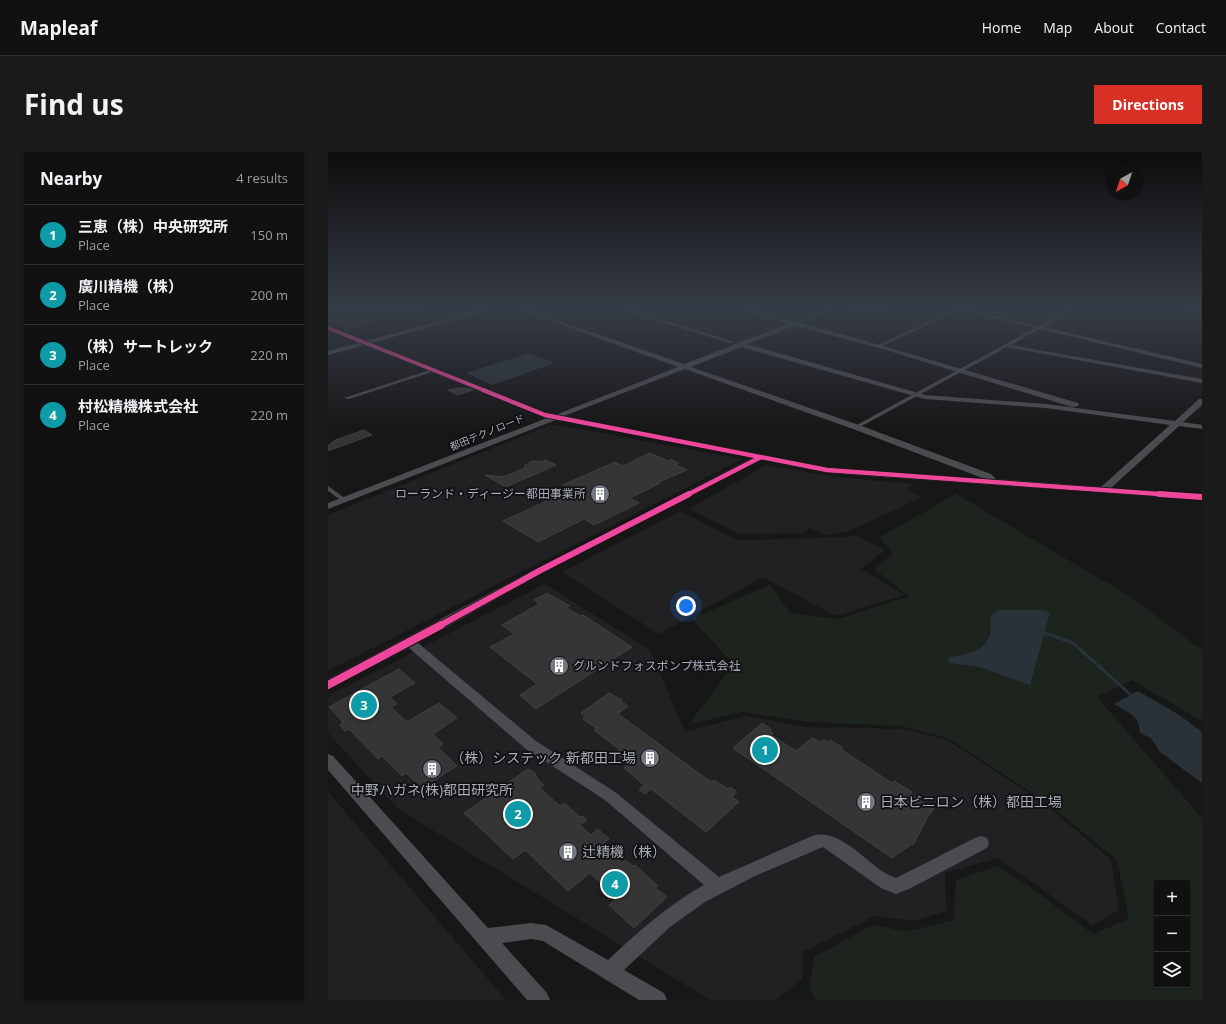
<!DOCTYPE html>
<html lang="en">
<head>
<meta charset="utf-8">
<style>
	:root { --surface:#111; --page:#1a1a1a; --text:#f1f3f6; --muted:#9c9d9f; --line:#303131; --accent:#d93025 }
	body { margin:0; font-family:"Open Sans","Noto Sans JP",sans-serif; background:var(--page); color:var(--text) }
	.controls { position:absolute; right:12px; bottom:12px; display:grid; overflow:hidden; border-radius:0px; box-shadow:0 1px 3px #0004 }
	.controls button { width:36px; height:36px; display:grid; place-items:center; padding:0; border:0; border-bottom:1px solid var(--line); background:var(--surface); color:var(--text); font:20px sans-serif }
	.compass { position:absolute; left:778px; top:12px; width:36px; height:36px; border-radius:50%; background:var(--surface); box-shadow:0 1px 3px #0004; rotate:219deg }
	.you { position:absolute; left:358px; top:454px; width:14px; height:14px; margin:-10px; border:3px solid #fff; border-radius:50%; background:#1a73e8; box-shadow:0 0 0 6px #1a73e833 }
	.badge { display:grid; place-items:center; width:26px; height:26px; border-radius:50%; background:var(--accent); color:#fff; font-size:13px; font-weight:700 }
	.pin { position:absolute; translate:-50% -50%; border:2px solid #fff; box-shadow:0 1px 4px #0006 }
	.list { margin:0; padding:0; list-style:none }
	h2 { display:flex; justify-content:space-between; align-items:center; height:52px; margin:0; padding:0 16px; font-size:17px }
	h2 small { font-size:13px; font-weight:400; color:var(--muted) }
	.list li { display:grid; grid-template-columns:26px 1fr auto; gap:12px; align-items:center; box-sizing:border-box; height:60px; padding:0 16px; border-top:1px solid var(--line) }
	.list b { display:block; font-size:15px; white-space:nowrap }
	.list p { margin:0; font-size:13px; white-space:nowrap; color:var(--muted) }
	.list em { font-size:13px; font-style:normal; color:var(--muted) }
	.icon { flex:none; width:22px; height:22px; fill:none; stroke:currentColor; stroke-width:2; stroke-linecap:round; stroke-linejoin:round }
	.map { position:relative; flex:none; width:874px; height:848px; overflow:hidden; border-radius:0px }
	header { display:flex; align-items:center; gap:24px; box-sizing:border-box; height:56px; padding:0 20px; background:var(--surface); border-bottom:1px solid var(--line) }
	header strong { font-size:19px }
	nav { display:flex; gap:22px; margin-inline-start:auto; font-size:14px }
	.intro { display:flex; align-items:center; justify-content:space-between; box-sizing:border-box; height:96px; padding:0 24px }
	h1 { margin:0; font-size:28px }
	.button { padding:10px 18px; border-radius:0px; background:var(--accent); color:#fff; font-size:14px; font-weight:700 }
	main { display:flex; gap:24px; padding:0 24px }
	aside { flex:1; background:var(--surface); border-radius:0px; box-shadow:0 1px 3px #0004 }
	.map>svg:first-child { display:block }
</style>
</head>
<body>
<header>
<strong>Mapleaf</strong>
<nav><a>Home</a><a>Map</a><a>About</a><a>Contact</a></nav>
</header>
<div class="intro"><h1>Find us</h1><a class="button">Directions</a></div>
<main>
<aside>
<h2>Nearby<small>4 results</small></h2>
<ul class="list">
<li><span class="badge" style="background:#0f9aa8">1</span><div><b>三恵（株）中央研究所</b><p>Place</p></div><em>150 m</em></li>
<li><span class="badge" style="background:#0f9aa8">2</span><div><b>廣川精機（株）</b><p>Place</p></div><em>200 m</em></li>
<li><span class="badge" style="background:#0f9aa8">3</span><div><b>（株）サートレック</b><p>Place</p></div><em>220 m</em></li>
<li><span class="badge" style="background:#0f9aa8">4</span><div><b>村松精機株式会社</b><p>Place</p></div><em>220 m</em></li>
</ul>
</aside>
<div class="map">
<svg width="874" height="848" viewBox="0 0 874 848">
	<rect width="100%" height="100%" fill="#171717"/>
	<path fill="#212123" d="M5,157h97l-80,20 -22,-8v-11z
		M224,272l190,35 -414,212v-156z
		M438,313l71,12 77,7 -8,6 17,7 -74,34 -24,4 -15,-7 -7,5 -63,1 -51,-25z
		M353,359l51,27 9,2 80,-2 37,-2 27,14 -24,19 44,26 -70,21 -72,-39 -104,57 -97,-62z
		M217,432l105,66 35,82 60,-16 62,11 97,2 43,11 97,63 67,57 8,50 -27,15 -94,-67 -53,15 1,38 -32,10 -39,-5 -72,36 -1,27 -26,21h-66l-312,-191 -70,-76v-37z
		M0,640l178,208h-178z"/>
	<path fill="#1d241e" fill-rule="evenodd" d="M524,157h41l-26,10 -23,-5 1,-3z
		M628,342l175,103 61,46 10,6v72l-70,-41 -35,17 105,121v182h-385l-8,-12 5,-31 60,-33 31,8 49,-12 2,-40 41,-14 29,18 67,50 36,-15 -12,-59 -72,-59 -97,-63 -46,-12 -94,-4 -65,-10 -54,12 45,-60 -43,-45 79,-34 20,28 48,6 71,-23 -35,-27 19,-15 -13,-17zM829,731h30v102h-30z"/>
	<path fill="#2a3239" d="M201,201l26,10 -63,22 -26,-12z
		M671,458h41l10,2 -20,73 -50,-18 -31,-4 -1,-5c14,-3 36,-5 41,-21 3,-6 1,-16 2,-22z
		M810,539l43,25 21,16v51l-42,-31 -9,-14 -11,-5c-1,-19 -12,-20 -26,-29z"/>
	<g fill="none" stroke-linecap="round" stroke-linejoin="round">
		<path stroke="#2a3239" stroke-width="3" d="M714,480l31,11 59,53"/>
	</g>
	<path fill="#353536" stroke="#3f4043" d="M130,236l13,1 2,1 -15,5 -10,-5z
		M36,278l8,5 -44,16v-5l7,-6z
		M322,301l18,8 3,-2 8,4 -3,2 11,5 -28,12 1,1 -30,15 9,5 -45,22 -10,-6 -46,23 -35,-21 68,-31 -8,-5 52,-23 8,4z
		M217,308l11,5 -50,22 -21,-12 18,2 22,-9v-3l8,-4 8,1z
		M219,441l23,13 -3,2 13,8 3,-1 49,32 -96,62 -16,-14 17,-11 -47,-37 24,-13 -12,-9 37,-21 -5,-4z
		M71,517l16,14 -25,14 7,7 -6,3 16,15 32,-19 18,15 -24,16 10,10 -5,3 19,19 -35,22 -16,-15 -4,3 -20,-20 -4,3 -29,-30 -4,2 -5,-6 3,-3 -14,-15z
		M281,541l13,7 -1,1 7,5 -10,8 93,68 3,-2 14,9 2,-2 7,5 -5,5 7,5 -33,30 -55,-43 -6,5 -6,-4 5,-5 -20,-17 5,-5 -14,-10 5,-3 -26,-20 2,-2 -13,-9 3,-2 -5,-4z
		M434,571l9,6 -1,2 3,2 -2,2 25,16 16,-13 9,4 3,-2 4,2 2,-2 13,8 -1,2 50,33 2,-2 18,11 -2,2 24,15 -7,9 -14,27 -1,-1 -20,14 -159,-110z
		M200,617l6,3 5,9 5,4 -4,3 20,18 4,-3 16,14 3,-1 4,4 -7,5 11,10 7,-6 11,10 -8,6 21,18 3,-3 8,6 2,-1 23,21 -3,2 12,9 -33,31 -25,-23 8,-7 -27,-25 -22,18 -43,-41 -12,9 -49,-46z"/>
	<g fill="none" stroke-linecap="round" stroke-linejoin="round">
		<path fill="#4b4c50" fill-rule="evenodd" d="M628,157h5l-81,38 -4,-1z
			M742,157h5l-64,36 191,34v4l-195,-36 -149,81 -2,1 -3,-2z
			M850,157l24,3v2l-22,-4z
			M105,217l5,1 -89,29 -5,-1z
			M0,334l18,13 1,1 -1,1h-4l-14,-10z"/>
		<path fill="#4b4c50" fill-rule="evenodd" d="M157,157h9l-122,34 175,70 8,2 123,-48 -160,-58h8l158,55 52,-20 1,-1 52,-19 -51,-15c19,0 36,11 55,12 11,1 28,-12 42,-12l-34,14 79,22 198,58 1,2 -4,2h-3l-196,-60 -81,-21 -48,18 178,51 121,9 129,17 24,-22h3v6l-19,17 19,3v4l-23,-3 -68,62 91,6v6l-375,-27 -66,-13 -218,113 -125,70 118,98 79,51 104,85 93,-41c30,-10 58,34 84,42l79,-40 6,-2 6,2 2,5 -2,5 -76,40 -15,6 -15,-6 -58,-41 -68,29 -50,26 -35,25 -46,43 40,23 3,7h-28l-96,-59 -12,-2 -29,4 45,50 3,7h-23l-199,-230v-16l5,2 155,172 43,-5 15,2 62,35c30,-28 60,-55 96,-75l-99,-85 -79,-51 -117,-101 -81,42v-11l207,-110 217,-111 -196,-38 -228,89v-6l219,-85 -182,-73 -37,10v-4l31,-8 -31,-13v-4l38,15zM413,195l184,52 121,9 124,17 -69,62 -105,-8 -5,-5 -132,-49 -168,-58zM357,217l168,60 132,50 -158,-12 -263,-51z
			M291,157h9l107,33 -5,1z
			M629,157h10l235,55v4z"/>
		<defs>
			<path id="cycleway-far3" d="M0,176l158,63"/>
			<path id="cycleway-far2" d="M155,238l62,25 282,55 346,25
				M359,343l74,-38"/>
			<path id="cycleway-far1" d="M831,342l43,3
				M111,474l100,-55 150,-77"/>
			<path id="cycleway" d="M0,533l113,-60"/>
		</defs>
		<use href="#cycleway-far3" stroke="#111113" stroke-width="5"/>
		<use href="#cycleway-far2" stroke="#111113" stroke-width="6"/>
		<use href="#cycleway-far1" stroke="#111113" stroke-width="8"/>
		<use href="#cycleway" stroke="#111113" stroke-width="10"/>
		<use href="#cycleway-far3" stroke="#ed469a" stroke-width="3.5"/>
		<use href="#cycleway-far2" stroke="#ed469a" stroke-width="4.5"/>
		<use href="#cycleway-far1" stroke="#ed469a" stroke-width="6"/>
		<use href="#cycleway" stroke="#ed469a" stroke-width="8"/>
	</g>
	<linearGradient id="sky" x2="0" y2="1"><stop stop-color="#0d0d0d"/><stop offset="0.57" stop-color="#363c47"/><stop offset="1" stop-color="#363c47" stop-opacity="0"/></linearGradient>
	<rect width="874" height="276" fill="url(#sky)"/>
	<defs>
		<symbol id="building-disc" viewBox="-11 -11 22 22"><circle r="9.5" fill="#757880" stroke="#111113"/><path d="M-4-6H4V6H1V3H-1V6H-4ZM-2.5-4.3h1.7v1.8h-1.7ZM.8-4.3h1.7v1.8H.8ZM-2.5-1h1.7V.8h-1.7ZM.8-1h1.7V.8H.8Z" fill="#fff"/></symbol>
	</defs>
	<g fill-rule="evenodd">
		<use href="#building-disc" x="261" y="331" width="22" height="22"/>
		<use href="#building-disc" x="220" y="503" width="22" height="22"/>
		<use href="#building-disc" x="311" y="595" width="22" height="22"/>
		<use href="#building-disc" x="93" y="606" width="22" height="22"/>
		<use href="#building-disc" x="527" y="639" width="22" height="22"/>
		<use href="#building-disc" x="229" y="689" width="22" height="22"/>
	</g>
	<g text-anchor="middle" stroke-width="3.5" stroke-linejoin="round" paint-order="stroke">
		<g font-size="10" fill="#a8adb8" stroke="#111113">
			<text transform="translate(159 280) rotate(-22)" y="4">都田テクノロード</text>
		</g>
		<g font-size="12" fill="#a8adb8" stroke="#111113" text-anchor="end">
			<text x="258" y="346">ローランド・ディージー都田事業所</text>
			<text x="245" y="518" text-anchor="start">グルンドフォスポンプ株式会社</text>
		</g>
		<g font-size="14" fill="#a8adb8" stroke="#111113" text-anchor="start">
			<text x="308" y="611" text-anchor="end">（株）システック 新都田工場</text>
			<text x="104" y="643" text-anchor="middle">中野ハガネ(株)都田研究所</text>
			<text x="552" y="655">日本ビニロン（株）都田工場</text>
			<text x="254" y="705">辻精機（株）</text>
		</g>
	</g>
</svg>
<div class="controls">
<button>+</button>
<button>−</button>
<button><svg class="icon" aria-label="layers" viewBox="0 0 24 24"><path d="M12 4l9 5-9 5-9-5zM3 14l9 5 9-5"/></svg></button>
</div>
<svg class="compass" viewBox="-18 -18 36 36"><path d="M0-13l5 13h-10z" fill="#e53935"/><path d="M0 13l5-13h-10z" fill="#9c9d9f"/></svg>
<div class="you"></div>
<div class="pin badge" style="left:437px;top:598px;background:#0f9aa8">1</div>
<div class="pin badge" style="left:190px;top:662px;background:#0f9aa8">2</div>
<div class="pin badge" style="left:36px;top:553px;background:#0f9aa8">3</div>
<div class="pin badge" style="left:287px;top:732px;background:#0f9aa8">4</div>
</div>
</main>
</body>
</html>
